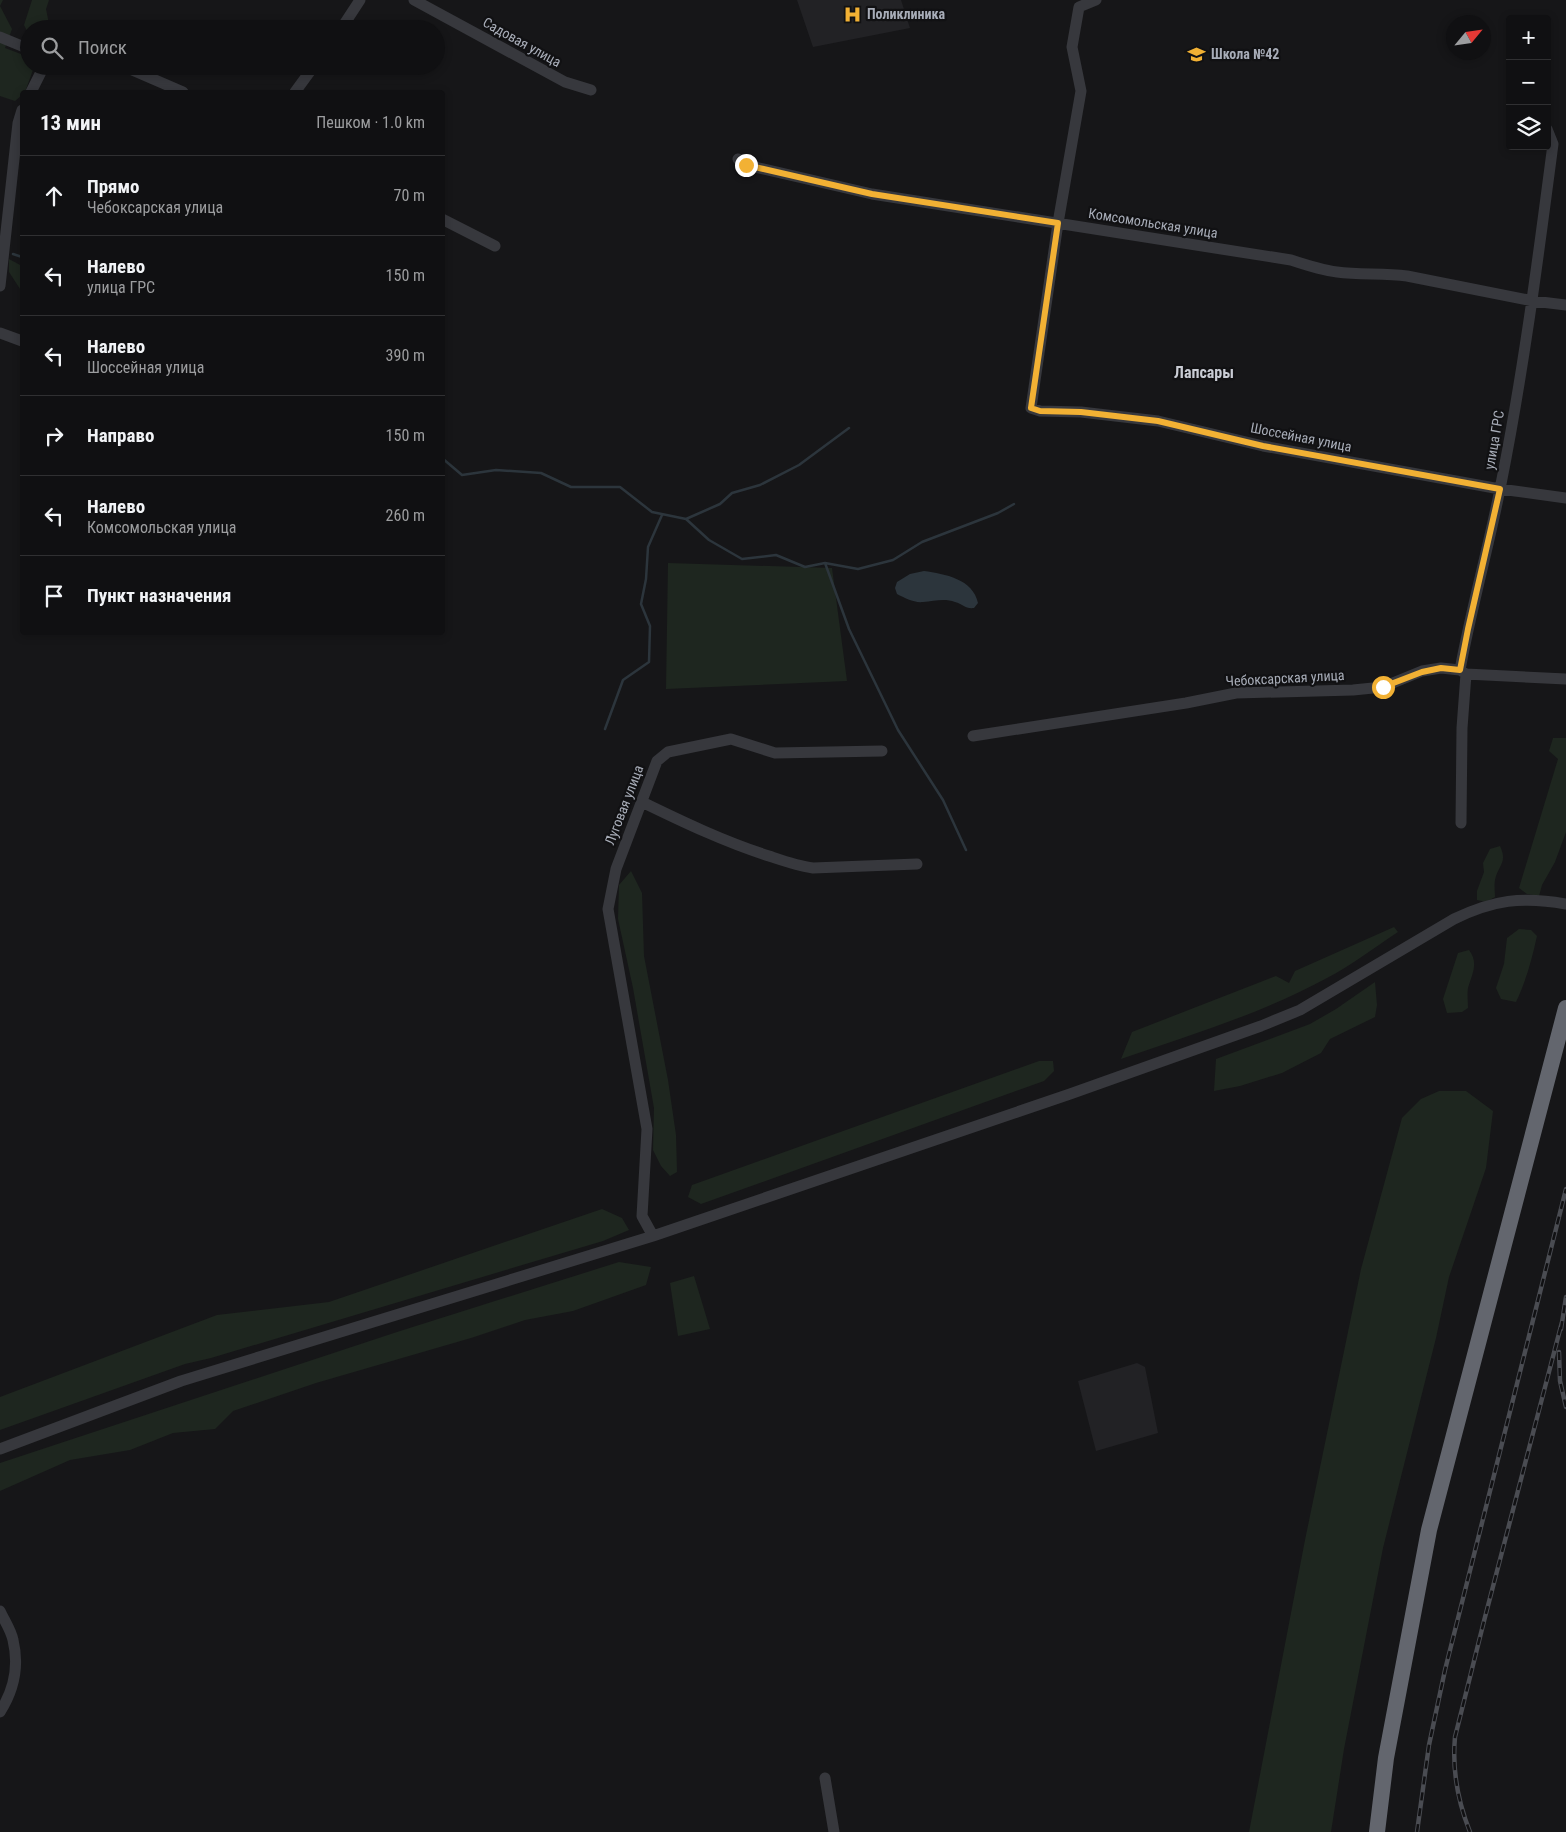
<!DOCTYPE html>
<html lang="ru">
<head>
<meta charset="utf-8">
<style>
	:root { --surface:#101012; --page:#1e1e20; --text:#f1f3f6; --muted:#9c9d9f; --line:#303032 }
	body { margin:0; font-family:"Roboto Condensed",sans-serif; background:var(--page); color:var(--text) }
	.controls { position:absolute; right:15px; top:15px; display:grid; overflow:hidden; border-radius:5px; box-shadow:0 2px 8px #0003 }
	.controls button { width:45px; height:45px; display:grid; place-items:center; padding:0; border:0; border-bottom:1px solid var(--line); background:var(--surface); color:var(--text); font:25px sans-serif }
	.compass { position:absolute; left:1446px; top:15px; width:45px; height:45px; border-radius:50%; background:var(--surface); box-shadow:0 2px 8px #0003; rotate:61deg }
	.stop { position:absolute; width:15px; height:15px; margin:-11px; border:4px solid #f2b134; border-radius:50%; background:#fff }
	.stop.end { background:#f2b134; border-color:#fff; box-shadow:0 1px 5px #0008 }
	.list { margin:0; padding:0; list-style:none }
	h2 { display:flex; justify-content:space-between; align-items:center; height:65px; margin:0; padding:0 20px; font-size:21px }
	h2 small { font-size:16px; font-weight:400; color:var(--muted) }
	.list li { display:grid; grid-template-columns:32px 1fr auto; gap:15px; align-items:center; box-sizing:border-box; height:80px; padding:0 20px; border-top:1px solid var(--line) }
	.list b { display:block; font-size:19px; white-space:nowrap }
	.list p { margin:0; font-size:16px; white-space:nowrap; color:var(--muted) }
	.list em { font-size:16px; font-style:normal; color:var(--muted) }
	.icon { flex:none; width:28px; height:28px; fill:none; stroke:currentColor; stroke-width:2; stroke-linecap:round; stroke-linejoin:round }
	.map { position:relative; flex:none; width:1566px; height:1832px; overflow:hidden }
	.search { position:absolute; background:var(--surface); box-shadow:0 2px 8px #0003; left:20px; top:20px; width:425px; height:55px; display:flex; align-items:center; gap:12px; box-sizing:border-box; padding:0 18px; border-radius:28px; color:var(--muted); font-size:19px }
	.panel { position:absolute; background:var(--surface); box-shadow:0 2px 8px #0003; left:20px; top:90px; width:425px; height:545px; border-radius:5px }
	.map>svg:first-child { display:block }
</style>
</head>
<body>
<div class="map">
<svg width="1566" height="1832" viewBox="0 0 1566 1832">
	<rect width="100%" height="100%" fill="#161618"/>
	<path fill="#222225" d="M797,0h104l9,28 -97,19z
		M1137,1363l8,4 13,66 -62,18 -18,-70z"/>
	<path fill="#1e261f" d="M0,0h3l-3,6 12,23 -7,19 24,9v9l5,1 -9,25h-3v3l-7,6 -15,-5z
		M32,0h17l-3,9 4,20h-21v6l-5,-10z
		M9,259l13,7v26l-13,-20z
		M668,563l164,5 15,113 -181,8z
		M1553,738h13v94l-11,30 -13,23 -3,11 -12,-2 -8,-6 39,-129 -9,-8z
		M1500,846c8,17 -2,19 -5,34 -1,6 0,12 0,17l-9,5 -9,-2v-9l7,-19 -1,-9 7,-14z
		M631,871l11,22 2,63 24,124 8,55 1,37 -7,4 -9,-10 -8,-16 1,-42 -21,-120 -15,-69 1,-34z
		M1394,927l4,5c-23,15 -46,33 -71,46 -64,35 -136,57 -206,81l11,-27 144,-56 13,7 6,-12z
		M1519,929l12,1 6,6c-5,23 -11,45 -21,66l-15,-3 -5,-11 8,-24 3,-26z
		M1469,950c10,13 3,24 -1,38 -1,6 0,14 0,20l-6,4 -15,1 -4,-14 15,-46z
		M1375,982l2,23 -2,12 -45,22 -9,14 -39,20 -42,13 -26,5 2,-32 94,-35 26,-15z
		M1039,1061h14l1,10 -10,10 -343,123 -13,-7 4,-12z
		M1439,1091h27l27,20 -7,57 -37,109 -13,61 -53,210 -39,201 -13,83h-82l56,-292 56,-271 41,-151 19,-19z
		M602,1209l20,9 7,12 -26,11 -392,117 -26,6 -185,66v-33l217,-82 112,-13z
		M619,1262l32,5 -5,18 -73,26 -48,9 -54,18 -155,45 -83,28 -18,18 -42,4 -43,17 -60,10 -70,31v-28l397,-131z
		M694,1276l16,53 -32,7 -8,-53z"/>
	<path fill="#2c353c" d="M924,571c21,3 49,8 54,32l-4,5c-9,1 -11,-4 -19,-6 -10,-4 -21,-1 -32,0 -9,1 -18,-4 -26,-8l-2,-6 2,-6 13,-8z"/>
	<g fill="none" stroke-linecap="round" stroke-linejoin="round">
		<path stroke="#2c353c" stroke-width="2.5" d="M13,254l9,3
			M442,458l20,17 34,-5 45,3 30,14h49l32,25 34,7 23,21 33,19 34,-4 29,12 20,-4 24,66 49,101 45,70 23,50
			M686,519l34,-15 12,-11 28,-8 39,-20 50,-37
			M825,563l33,6 35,-9 29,-18 76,-29 16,-9
			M605,729l18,-49 26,-18 1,-36 -9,-22 5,-25 2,-32 14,-32"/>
		<path stroke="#37383d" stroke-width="11" d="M414,0l151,82 26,8
			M1096,0l-17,7 -7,40 9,44 -23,132 -27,185 9,3 41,1 77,9 105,25 237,43 66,9
			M341,29l19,-29
			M0,37l29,12
			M123,66l60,26
			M31,92l13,-26
			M295,92l19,-26
			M738,159l8,6 126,29 419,66c15,5 30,10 46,12 23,3 46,1 70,4l126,25 33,4
			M442,219l53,27
			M0,286l18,-163 4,-13
			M0,333l22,8
			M1460,670c11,-61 28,-120 40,-181 23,-114 38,-230 53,-345l-6,-15
			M973,736l213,-33 50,-10 117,-3 30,-3 39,-16 19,-3 19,2 6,4 100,5
			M642,802c41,20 83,40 127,54 15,5 29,10 44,12l104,-4
			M1461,823l1,-95 4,-54
			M653,1236l-11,-20 5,-87 -39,-220 8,-40 41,-108 11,-9 63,-13 44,14 107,-2
			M0,1449l181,-68 472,-145 417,-142 191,-68 39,-16 154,-91c39,-19 68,-23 112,-15
			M0,1611c4,9 11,19 13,29 6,25 1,50 -13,72
			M825,1778l9,54"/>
		<path stroke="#63666e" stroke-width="16" d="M1377,1832l9,-74 43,-228 137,-522"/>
		<defs>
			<path id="rail" d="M1561,1329l5,-32
				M1559,1352l1,29 6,26
				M1417,1832l12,-87 16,-75 121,-481
				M1470,1832c-12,-30 -18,-62 -15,-95l29,-116 78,-299"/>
		</defs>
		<use href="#rail" stroke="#4a4c52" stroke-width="4.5"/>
		<use href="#rail" stroke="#111113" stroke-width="2.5" stroke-dasharray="8" stroke-linecap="butt"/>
	</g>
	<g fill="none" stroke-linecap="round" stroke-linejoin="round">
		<path stroke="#f2b134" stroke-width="6" d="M746,165l126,29 186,29 -27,185 9,3 41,1 77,9 105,25 237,43 -32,140 -8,41 -19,-2 -19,4 -39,15"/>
	</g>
	<defs>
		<symbol id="hospital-bare" viewBox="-9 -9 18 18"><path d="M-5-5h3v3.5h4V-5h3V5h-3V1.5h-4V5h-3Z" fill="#f2b134" stroke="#111113" stroke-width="2.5" paint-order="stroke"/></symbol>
		<symbol id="school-bare" viewBox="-9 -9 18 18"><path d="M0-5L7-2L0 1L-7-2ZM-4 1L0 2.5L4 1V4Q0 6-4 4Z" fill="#f2b134" stroke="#111113" stroke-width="2.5" paint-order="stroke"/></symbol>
	</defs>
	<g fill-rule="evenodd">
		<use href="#hospital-bare" x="840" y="2" width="25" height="25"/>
		<use href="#school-bare" x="1184" y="42" width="25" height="25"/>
	</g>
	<g text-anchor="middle" stroke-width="4.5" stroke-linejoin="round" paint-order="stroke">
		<g font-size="14" font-weight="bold" fill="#a8adb8" stroke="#111113" text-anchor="start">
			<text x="867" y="19">Поликлиника</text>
			<text x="1211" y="59">Школа №42</text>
		</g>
		<g font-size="14" fill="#a8adb8" stroke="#111113">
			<text transform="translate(522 42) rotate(29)" y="5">Садовая улица</text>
			<text transform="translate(1153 223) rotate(9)" y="5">Комсомольская улица</text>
			<text transform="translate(1301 437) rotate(11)" y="5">Шоссейная улица</text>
			<text transform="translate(1494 440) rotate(-80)" y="5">улица ГРС</text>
			<text transform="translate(1285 678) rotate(-3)" y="5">Чебоксарская улица</text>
			<text transform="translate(624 805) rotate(-69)" y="5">Луговая улица</text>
		</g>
		<g font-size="16" font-weight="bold" fill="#c9ccd4" stroke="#111113">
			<text x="1204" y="378">Лапсары</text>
		</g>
	</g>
</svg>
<div class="controls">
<button>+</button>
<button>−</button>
<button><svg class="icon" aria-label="layers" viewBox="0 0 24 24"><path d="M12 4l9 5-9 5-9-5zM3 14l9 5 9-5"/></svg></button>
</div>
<svg class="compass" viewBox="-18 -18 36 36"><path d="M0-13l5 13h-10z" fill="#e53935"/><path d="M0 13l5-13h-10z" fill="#9c9d9f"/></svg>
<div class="stop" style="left:1383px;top:687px"></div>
<div class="stop end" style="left:746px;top:165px"></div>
<div class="search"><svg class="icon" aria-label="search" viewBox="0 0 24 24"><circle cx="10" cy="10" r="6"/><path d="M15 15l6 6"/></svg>Поиск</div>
<section class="panel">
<h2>13 мин<small>Пешком · 1.0 km</small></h2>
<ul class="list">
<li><svg class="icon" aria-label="ahead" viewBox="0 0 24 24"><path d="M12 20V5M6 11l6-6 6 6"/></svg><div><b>Прямо</b><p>Чебоксарская улица</p></div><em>70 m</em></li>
<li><svg class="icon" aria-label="left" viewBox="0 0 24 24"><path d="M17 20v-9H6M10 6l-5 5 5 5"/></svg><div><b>Налево</b><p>улица ГРС</p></div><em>150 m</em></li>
<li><svg class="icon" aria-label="left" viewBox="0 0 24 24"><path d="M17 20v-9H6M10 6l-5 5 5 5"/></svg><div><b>Налево</b><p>Шоссейная улица</p></div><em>390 m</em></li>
<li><svg class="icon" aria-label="right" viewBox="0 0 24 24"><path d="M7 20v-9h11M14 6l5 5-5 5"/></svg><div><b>Направо</b></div><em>150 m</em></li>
<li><svg class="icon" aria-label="left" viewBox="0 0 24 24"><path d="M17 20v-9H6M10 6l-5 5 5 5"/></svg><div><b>Налево</b><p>Комсомольская улица</p></div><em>260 m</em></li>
<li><svg class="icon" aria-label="arrive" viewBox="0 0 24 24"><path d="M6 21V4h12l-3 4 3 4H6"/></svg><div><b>Пункт назначения</b></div></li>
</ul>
</section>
</div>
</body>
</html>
